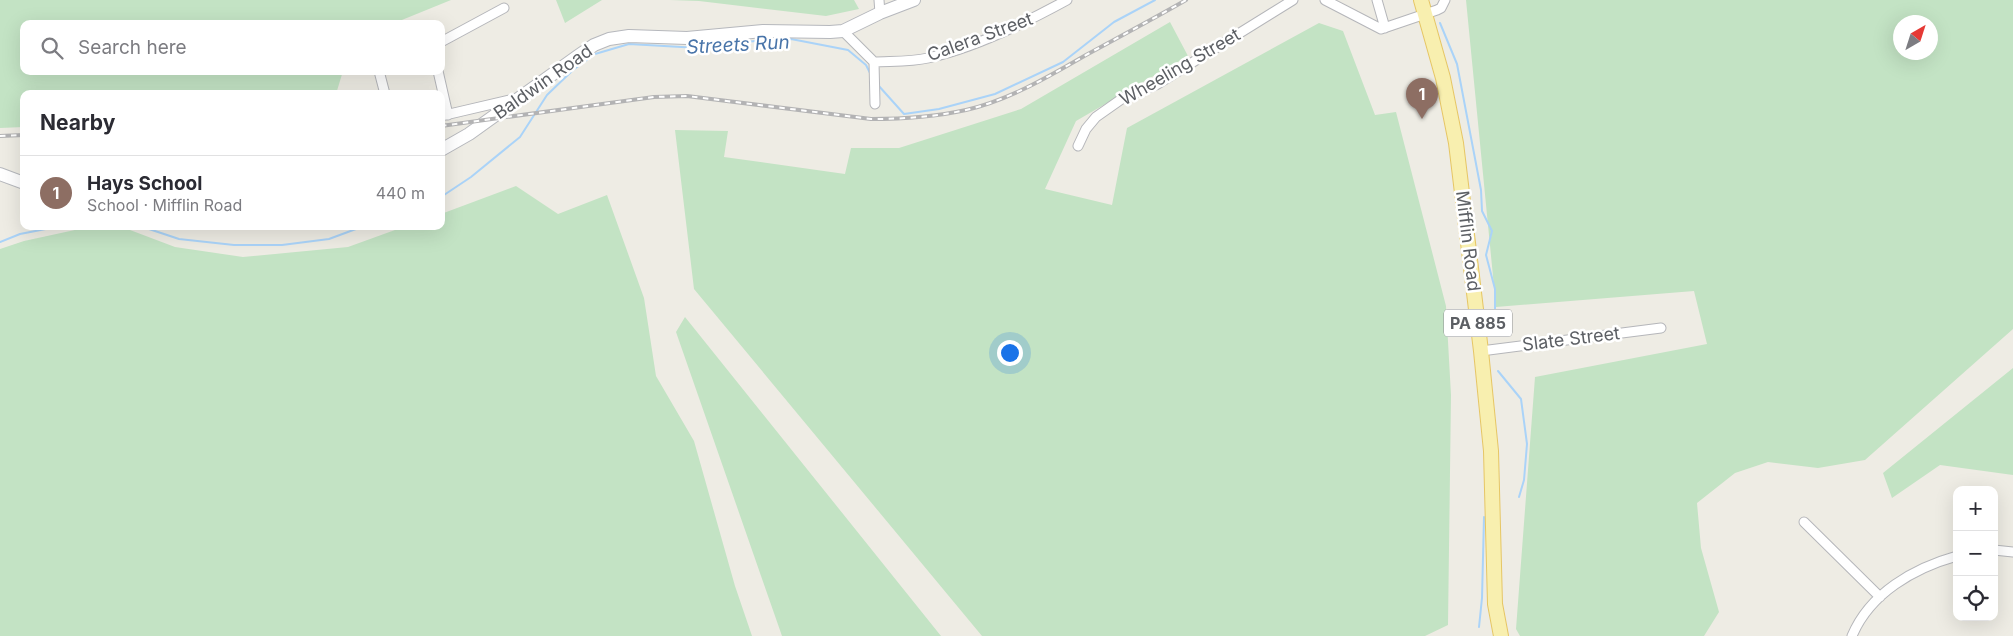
<!DOCTYPE html>
<html lang="en">
<head>
<meta charset="utf-8">
<style>
	:root { --surface:#fff; --page:#f2f2f3; --text:#2b2b33; --muted:#7c7c81; --line:#e1e1e2; --accent:#ea580c }
	body { margin:0; font-family:Inter,sans-serif; background:var(--page); color:var(--text) }
	.controls { position:absolute; right:15px; bottom:15px; display:grid; overflow:hidden; border-radius:10px; box-shadow:0 5px 20px #0002 }
	.controls button { width:45px; height:45px; display:grid; place-items:center; padding:0; border:0; border-bottom:1px solid var(--line); background:var(--surface); color:var(--text); font:25px sans-serif }
	.compass { position:absolute; left:1893px; top:15px; width:45px; height:45px; border-radius:50%; background:var(--surface); box-shadow:0 5px 20px #0002; rotate:39deg }
	.you { position:absolute; left:1009px; top:352px; width:18px; height:18px; margin:-12px; border:4px solid #fff; border-radius:50%; background:#1a73e8; box-shadow:0 0 0 8px #1a73e833 }
	.badge { display:grid; place-items:center; width:32px; height:32px; border-radius:50%; background:var(--accent); color:#fff; font-size:16px; font-weight:700 }
	.pin { position:absolute; translate:-50% -41px; filter:drop-shadow(0 1px 2px #0008) }
	.pin::after { content:''; position:absolute; top:26px; width:18px; height:15px; background:inherit; clip-path:polygon(0 0,100% 0,50% 100%) }
	.list { margin:0; padding:0; list-style:none }
	h2 { display:flex; justify-content:space-between; align-items:center; height:65px; margin:0; padding:0 20px; font-size:21px }
	h2 small { font-size:16px; font-weight:400; color:var(--muted) }
	.list li { display:grid; grid-template-columns:32px 1fr auto; gap:15px; align-items:center; box-sizing:border-box; height:75px; padding:0 20px; border-top:1px solid var(--line) }
	.list b { display:block; font-size:19px; white-space:nowrap }
	.list p { margin:0; font-size:16px; white-space:nowrap; color:var(--muted) }
	.list em { font-size:16px; font-style:normal; color:var(--muted) }
	.icon { flex:none; width:28px; height:28px; fill:none; stroke:currentColor; stroke-width:2; stroke-linecap:round; stroke-linejoin:round }
	.map { position:relative; flex:none; width:2013px; height:636px; overflow:hidden }
	.search { position:absolute; background:var(--surface); box-shadow:0 5px 20px #0002; left:20px; top:20px; width:425px; height:55px; display:flex; align-items:center; gap:12px; box-sizing:border-box; padding:0 18px; border-radius:10px; color:var(--muted); font-size:19px }
	.panel { position:absolute; background:var(--surface); box-shadow:0 5px 20px #0002; left:20px; top:90px; width:425px; height:140px; border-radius:10px }
	.map>svg:first-child { display:block }
</style>
</head>
<body>
<div class="map">
<svg width="2013" height="636" viewBox="0 0 2013 636">
	<rect width="100%" height="100%" fill="#eeece4"/>
	<path fill="#c3e3c4" fill-rule="evenodd" d="M0,0h451l-59,24h-368v47h319l-7,23h-312v33l-24,1z
		M556,0h46l-37,23z
		M670,0h184l5,9 -33,7 -127,-15z
		M1466,0h547v329l-148,131 -47,8 -50,-6 -33,11 -38,30 4,45 18,64 -15,24h-184l-4,-7 19,-252 172,-33 -13,-53 -198,16zM1900,22h30v30h-30z
		M1170,22l18,34 -112,65 -31,68 67,16 15,-77 192,-105 24,8 32,84 21,-3 50,194 5,89 -3,230 -23,11h-443l-288,-347 -19,-159 53,1 -4,26 121,17 6,-26h48l122,-39z
		M516,186l42,28 49,-19 37,103 12,78 38,65 41,145 17,50h-752v-387l24,-8 60,-13 46,2 45,17 68,10 105,-10 58,-21h35v-12z
		M685,317l256,319h-159l-106,-304z
		M2013,368v107l-73,-10 -48,33 -9,-25z"/>
	<g fill="none" stroke-linecap="round" stroke-linejoin="round">
		<path stroke="#aad3f8" stroke-width="2" d="M1440,23l17,41 24,126 1,21 10,20 -6,24 9,34v42
			M878,85l26,29 35,-5 56,-15 68,-32 51,-40 41,-22
			M441,197l30,-20 49,-40 27,-42 26,-25 22,-16 34,-10 70,4 64,-8 28,-1 57,11 18,15 4,8
			M140,226l39,13 55,6h48l47,-6 35,-13
			M0,242l20,-8 41,-8
			M1498,371l23,28 6,45 -3,36 -5,17
			M1479,627l3,-29 2,-81"/>
		<defs>
			<path id="minor" d="M879,0l1,13
				M1325,0l56,29 56,-19 4,-2 4,-8
				M1377,0l8,28
				M843,31l31,31c17,-1 37,0 54,-4 47,-10 97,-35 139,-58
				M441,42l63,-34
				M874,62l1,42
				M379,71l6,23
				M438,71l10,44
				M441,116l73,-17
				M1078,146l8,-17 10,-12 27,-19 33,-13 137,-85
				M1481,351l180,-23
				M1804,522l76,75
				M1994,550l19,2
				M1852,636c18,-43 62,-68 105,-80"/>
			<path id="secondary" d="M441,150l28,-16 109,-78 16,-11 15,-6 20,-3 58,2 76,-7 67,1 13,-1 37,-18 34,-13
				M0,174l24,9"/>
			<path id="primary" d="M1421,0l22,78 13,65 25,208 10,100 4,153 6,32"/>
		</defs>
		<use href="#minor" stroke="#b5b6ba" stroke-width="11"/>
		<use href="#secondary" stroke="#b6b8bd" stroke-width="14"/>
		<use href="#primary" stroke="#e6c665" stroke-width="16"/>
		<use href="#minor" stroke="#fff" stroke-width="9"/>
		<use href="#secondary" stroke="#fff" stroke-width="12"/>
		<use href="#primary" stroke="#f8efaf" stroke-width="14"/>
		<defs>
			<path id="rail" d="M441,126l213,-29 33,-1 184,23c33,0 63,-2 95,-9 43,-10 82,-33 120,-55 33,-18 67,-36 100,-55
				M0,136l24,-1"/>
		</defs>
		<use href="#rail" stroke="#b3b3b4" stroke-width="4"/>
		<use href="#rail" stroke="#fff" stroke-width="2" stroke-dasharray="5.5" stroke-linecap="butt"/>
	</g>
	<g text-anchor="middle" stroke-width="5" stroke-linejoin="round" paint-order="stroke">
		<rect fill="#fff" stroke="#8d8f92" stroke-width="1" x="1444" y="309.5" width="68" height="27" rx="4"/>
		<g font-size="16" font-weight="bold" fill="#5c5f64">
			<text x="1478" y="329">PA 885</text>
		</g>
		<g font-size="18" fill="#5c5f64" stroke="#fff">
			<text transform="translate(980 37) rotate(-20)" y="6">Calera Street</text>
			<text transform="translate(1180 67) rotate(-30)" y="6">Wheeling Street</text>
			<text transform="translate(543 82) rotate(-35)" y="6">Baldwin Road</text>
			<text transform="translate(1468 241) rotate(83)" y="6">Mifflin Road</text>
			<text transform="translate(1571 339) rotate(-7)" y="6">Slate Street</text>
		</g>
		<g font-size="19" font-style="italic" fill="#4874a9" stroke="#fff">
			<text transform="translate(738 44) rotate(-3)" y="7">Streets Run</text>
		</g>
	</g>
</svg>
<div class="controls">
<button>+</button>
<button>−</button>
<button><svg class="icon" aria-label="locate" viewBox="0 0 24 24"><circle cx="12" cy="12" r="6"/><path d="M12 2v4M12 18v4M2 12h4M18 12h4"/></svg></button>
</div>
<svg class="compass" viewBox="-18 -18 36 36"><path d="M0-13l5 13h-10z" fill="#e53935"/><path d="M0 13l5-13h-10z" fill="#7c7c81"/></svg>
<div class="you"></div>
<div class="pin badge" style="left:1422px;top:119px;background:#8d6e63">1</div>
<div class="search"><svg class="icon" aria-label="search" viewBox="0 0 24 24"><circle cx="10" cy="10" r="6"/><path d="M15 15l6 6"/></svg>Search here</div>
<section class="panel">
<h2>Nearby<small></small></h2>
<ul class="list">
<li><span class="badge" style="background:#8d6e63">1</span><div><b>Hays School</b><p>School · Mifflin Road</p></div><em>440 m</em></li>
</ul>
</section>
</div>
</body>
</html>
